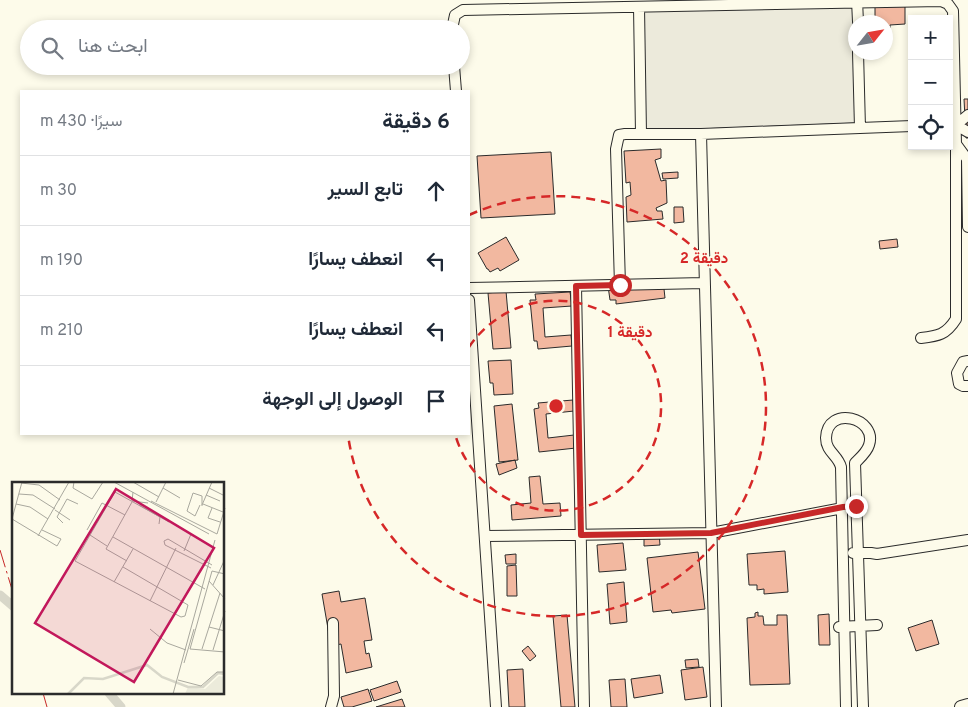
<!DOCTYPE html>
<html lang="ar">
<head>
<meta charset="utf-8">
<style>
	:root { --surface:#fff; --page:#f2f2f3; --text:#1f2937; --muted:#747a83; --line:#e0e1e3 }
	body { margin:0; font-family:Overpass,Vazirmatn,sans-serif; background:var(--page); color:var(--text); direction:rtl }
	.controls { position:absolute; right:15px; top:15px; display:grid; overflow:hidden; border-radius:0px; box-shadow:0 2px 8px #0003 }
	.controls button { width:45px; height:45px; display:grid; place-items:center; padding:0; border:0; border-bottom:1px solid var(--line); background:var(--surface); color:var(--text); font:25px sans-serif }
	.compass { position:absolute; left:848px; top:15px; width:45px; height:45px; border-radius:50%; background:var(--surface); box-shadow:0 2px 8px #0003; rotate:59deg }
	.stop { position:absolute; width:15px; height:15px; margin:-11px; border:4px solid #c62828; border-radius:50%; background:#fff }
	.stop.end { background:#c62828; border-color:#fff; box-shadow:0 1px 5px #0008 }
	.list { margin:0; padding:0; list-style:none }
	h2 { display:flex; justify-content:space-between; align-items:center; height:65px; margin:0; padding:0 20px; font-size:21px }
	h2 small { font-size:16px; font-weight:400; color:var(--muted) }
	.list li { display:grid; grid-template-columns:32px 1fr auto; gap:15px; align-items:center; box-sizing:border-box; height:70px; padding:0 20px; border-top:1px solid var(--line) }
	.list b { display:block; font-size:19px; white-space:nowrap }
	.list em { font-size:16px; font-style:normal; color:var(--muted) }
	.icon { flex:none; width:28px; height:28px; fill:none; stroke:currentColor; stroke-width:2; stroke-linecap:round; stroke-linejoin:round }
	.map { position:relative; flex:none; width:968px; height:707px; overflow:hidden; direction:ltr }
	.search { position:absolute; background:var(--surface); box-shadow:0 2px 8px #0003; left:20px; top:20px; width:450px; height:55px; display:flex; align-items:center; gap:12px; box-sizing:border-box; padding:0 18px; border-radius:28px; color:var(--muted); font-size:19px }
	.panel { position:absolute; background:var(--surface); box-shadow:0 2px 8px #0003; left:20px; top:90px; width:450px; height:345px; border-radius:0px; direction:rtl }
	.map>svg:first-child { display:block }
</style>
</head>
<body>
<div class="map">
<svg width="968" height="707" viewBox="0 0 968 707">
	<rect width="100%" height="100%" fill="#fdfbea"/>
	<path fill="#eceadb" stroke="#74746e" d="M853,6l4,117 -213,8 -2,-120z"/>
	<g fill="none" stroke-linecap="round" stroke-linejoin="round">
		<path stroke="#d8d7c9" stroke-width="9" d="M0,595l14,12
			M109,693l12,14"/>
	</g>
	<path fill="#f2b8a0" stroke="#2b2b2b" d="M905,6v18l-15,1v3h-4v-6h-11v-15z
		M964,99h4v39h-2z
		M661,149v9l-6,2 6,21 5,-1 1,23 -11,5 1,3h5l1,8 -36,3 -1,-25 5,-2 -1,-13 -4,1 -2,-32z
		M551,152l4,62 -74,4 -4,-62z
		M678,172v6l-15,1 -1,-6z
		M674,207h9l1,15 -10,1z
		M506,237l13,23 -19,11 -2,-3 -8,4 -2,-3h-1l-9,-16z
		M897,239l1,8 -18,2 -1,-8z
		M663,280l2,18 -49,6v-4h-6l-2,-14z
		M506,291l5,57 -18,1 -5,-56z
		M570,292l2,14 -29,2 2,29 26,-2 1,11 -34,3 -1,-8h-3l-4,-41h6l-1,-6z
		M511,360l2,34 -19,1 -1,-12h-3l-2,-22z
		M573,400l1,11 -28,3 2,24 26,-3 2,13 -37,4 -5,-43 5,-1 -1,-5z
		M512,404l6,56 -19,2 -5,-56z
		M515,460l2,8 -18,7 -3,-11z
		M540,476l3,28 17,-1 1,13 -49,4 -1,-15 20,-2 -2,-26z
		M659,533l1,12 -16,1v-12z
		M623,543l3,27 -27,2 -2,-27z
		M785,551l3,41 -24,2v-5l-7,1v-5h-8l-2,-31z
		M698,552l7,57 -33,4 -1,-3 -18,2 -6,-54z
		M516,554v10h-10l-1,-9z
		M516,565l1,31h-10v-30z
		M624,582l3,40 -17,2 -3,-40z
		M339,591l2,11 24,-4 7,42 -8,1 2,13 3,-1 3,14 -26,6 -5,-29 -10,2 -9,-52z
		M758,612v4h5l1,9h13v-10h10l3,69 -40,1 -3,-67 8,-1v-4z
		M829,614l1,31h-11l-1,-30z
		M567,615l8,92h-14l-8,-91z
		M932,620l7,24 -23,7 -8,-23z
		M528,646l8,10 -6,5 -8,-10z
		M698,659l1,8 -13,1 -1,-8z
		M703,667l4,30 -22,3 -4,-30z
		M523,669l2,38h-16l-2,-37z
		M660,675l3,18 -29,5 -3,-19z
		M625,679l2,28h-16l-2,-27z
		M397,681l4,11 -27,9 -4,-11z
		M368,689l4,12 -20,6h-8l-3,-10z
		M402,699l3,8h-29z"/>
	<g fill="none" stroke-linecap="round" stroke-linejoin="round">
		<defs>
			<path id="minor" d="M857,0l1,22
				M639,7l2,127
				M452,29l3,-14 8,-5 478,-9 7,3 5,7 3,133 11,15 1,68
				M858,52l2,76
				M454,66l2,25
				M968,115l-12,10 12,7
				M701,134l15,573
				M620,285l-4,-136 3,-14 6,-1h76l211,-8
				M576,286l8,421
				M469,288l235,-5
				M469,300l27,407
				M921,338c17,-2 25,-3 35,-19v-175
				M968,361l-5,1 -6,11 2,11 4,2h5
				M485,536l226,-3 137,-26
				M853,553h18l6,1 91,-14
				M839,627l38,-2
				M331,707l3,-11 -1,-73
				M846,707l-5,-240c-3,-12 -15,-15 -15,-29 1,-34 52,-20 43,7 -2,7 -9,13 -14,18l8,244"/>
			<path id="major" d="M961,707l7,-2"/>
		</defs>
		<use href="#minor" stroke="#2b2b2b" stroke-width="12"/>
		<use href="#major" stroke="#2b2b2b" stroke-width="14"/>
		<use href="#minor" stroke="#fdfbea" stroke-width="10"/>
		<use href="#major" stroke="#fdfbea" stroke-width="12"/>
		<path stroke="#c62828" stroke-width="1" stroke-dasharray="18 4 2.5 4" stroke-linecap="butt" d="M0,550l14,46
			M43,693l4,14"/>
	</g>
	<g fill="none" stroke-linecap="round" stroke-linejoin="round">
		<path stroke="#c62828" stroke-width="6" d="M620,285l-44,1 5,249 130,-2 132,-26 13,-1"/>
	</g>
	<g fill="none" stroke="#d62828" stroke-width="2.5" stroke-dasharray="9 6">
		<path d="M469 347A105 105 0 1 1 455 434"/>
		<path d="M469 215A210 210 0 1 1 348 435"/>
	</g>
	<g transform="translate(12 482)">
		<rect width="212" height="212" fill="#fdfbea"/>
		<path d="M207,194l5,1v17h-39l3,-7 17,2z" fill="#ecebdb"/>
		<path fill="none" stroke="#d8d7c9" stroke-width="2.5" d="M56,212l16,-16 19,1 44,-14 15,12 26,10h15l15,-14 7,1"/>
		<path fill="none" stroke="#a9a89e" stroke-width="1" d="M62,0l-1,6 19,11 11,-17M102,0l95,52M121,0l26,15M9,1l18,2 21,15M151,6l17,10M197,6l16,8M121,10l-1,9 16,2M7,12l14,1 22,14M194,13l14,6M139,19l66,33M144,20l10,-20M4,22l14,3 18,12M191,22l20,8M127,23l21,12 -1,7M188,23l-5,11 -8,-5 6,-18 9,3v10M190,23l10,-23M200,26l-4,10 12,4M43,28l15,10M0,37l45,27 4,-7 -19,-9M0,37l10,-37M51,41l-6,-6 10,-18 11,5M75,48l15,-27 23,12M205,52l8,-26M78,53l17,11M26,54l31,-54M101,55l92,52M172,69l7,-17M115,79l-21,-12 26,-47M111,85l65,38 -3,11 -4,1 -106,-56 40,-69 54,30 -2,-3M199,86l-46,-23 -1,-4 4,-2 44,26M197,99l16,18M102,100l19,-33M201,103l11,-24M138,119l26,-53M197,145l16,4M138,147l17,14 19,7M178,167l22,-78 13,3M178,167l35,3M190,167l18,-56M201,168l12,-39M172,181l10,-34M166,198l23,6 16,-14h8M161,212l42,-154"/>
		<path fill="#c2185b" fill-opacity="0.15" stroke="#c2185b" stroke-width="2.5" d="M104,7l98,59 -80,134 -99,-59z"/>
		<rect width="212" height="212" fill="none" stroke="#2b2b2b" stroke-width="2.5"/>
	</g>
	<circle cx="556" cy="406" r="8" fill="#d62828" stroke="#fdfbea" stroke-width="2.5"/>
	<g font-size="15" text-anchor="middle" font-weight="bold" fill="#d62828" stroke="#fdfbea" stroke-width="4" stroke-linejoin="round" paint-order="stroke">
		<text x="704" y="263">2 دقيقة</text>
		<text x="630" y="337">1 دقيقة</text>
	</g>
</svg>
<div class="controls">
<button>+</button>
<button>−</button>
<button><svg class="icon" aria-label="locate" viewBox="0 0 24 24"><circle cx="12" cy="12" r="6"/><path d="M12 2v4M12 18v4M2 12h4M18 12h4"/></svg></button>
</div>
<svg class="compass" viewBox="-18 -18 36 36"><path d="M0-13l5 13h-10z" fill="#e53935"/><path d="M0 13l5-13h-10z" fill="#747a83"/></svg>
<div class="stop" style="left:620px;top:285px"></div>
<div class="stop end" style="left:856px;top:506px"></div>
<div class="search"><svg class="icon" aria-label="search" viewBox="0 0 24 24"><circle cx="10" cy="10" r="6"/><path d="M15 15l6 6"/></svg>ابحث هنا</div>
<section class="panel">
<h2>6 دقيقة<small>سيرًا · 430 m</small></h2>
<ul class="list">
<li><svg class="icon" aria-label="ahead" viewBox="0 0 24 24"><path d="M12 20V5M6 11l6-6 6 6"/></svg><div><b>تابع السير</b></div><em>30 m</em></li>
<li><svg class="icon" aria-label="left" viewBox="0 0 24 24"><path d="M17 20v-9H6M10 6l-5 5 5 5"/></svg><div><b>انعطف يسارًا</b></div><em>190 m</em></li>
<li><svg class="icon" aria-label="left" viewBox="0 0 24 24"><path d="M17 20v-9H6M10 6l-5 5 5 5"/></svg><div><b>انعطف يسارًا</b></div><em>210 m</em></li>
<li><svg class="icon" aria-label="arrive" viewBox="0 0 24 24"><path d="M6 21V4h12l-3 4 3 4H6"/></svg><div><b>الوصول إلى الوجهة</b></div></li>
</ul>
</section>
</div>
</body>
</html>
